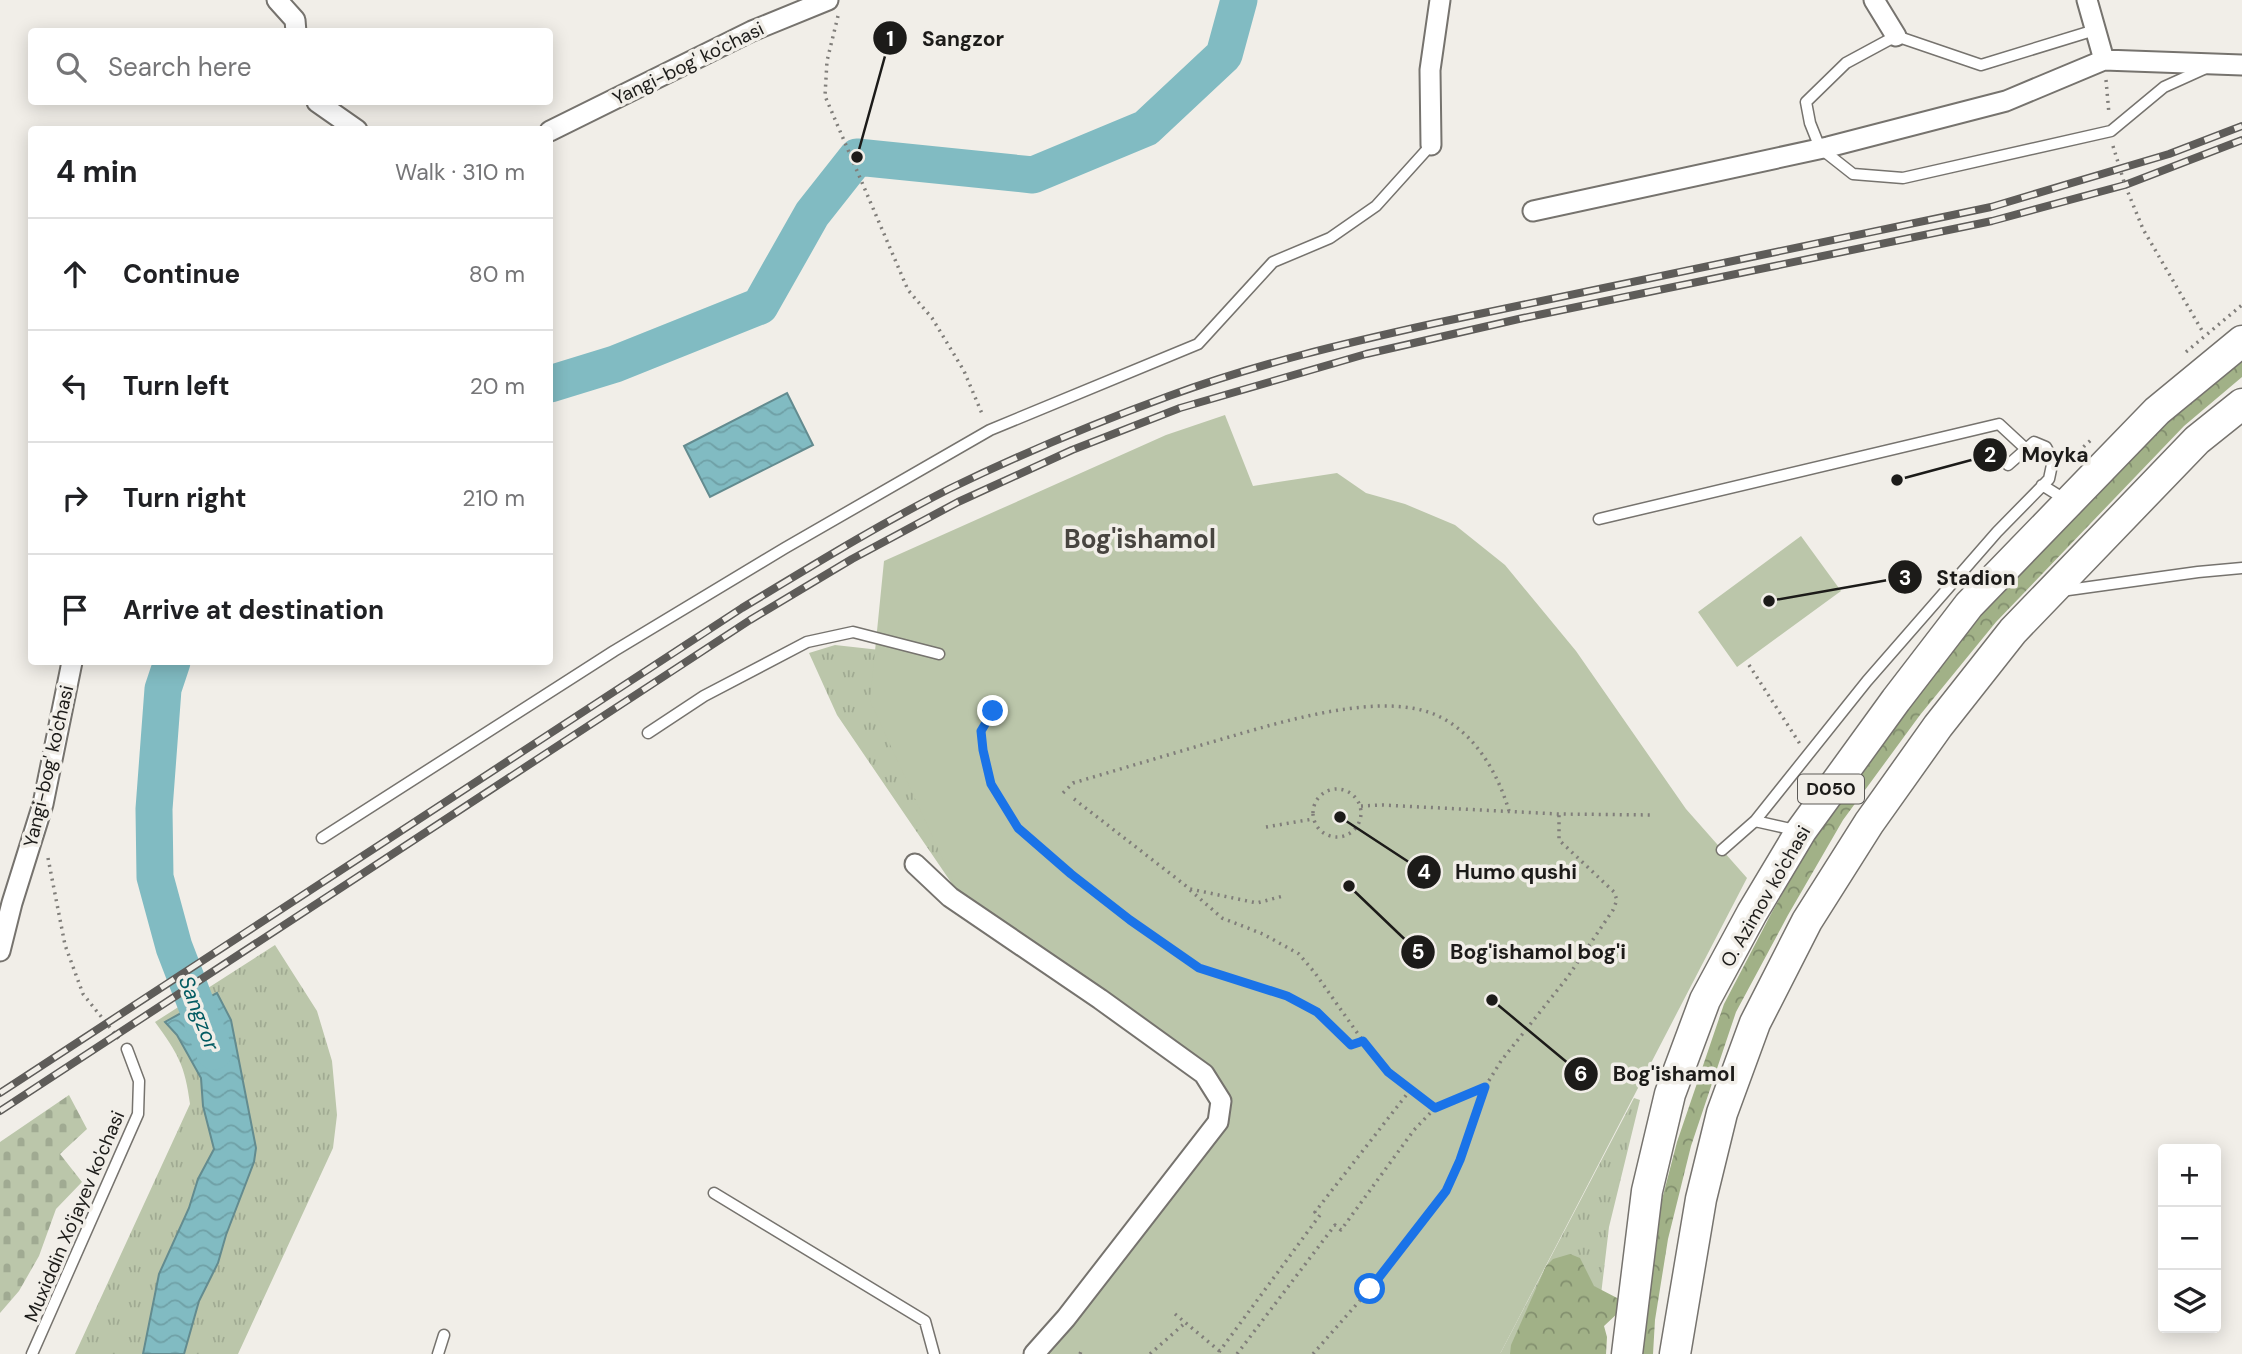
<!DOCTYPE html>
<html lang="en">
<head>
<meta charset="utf-8">
<style>
	:root { --surface:#fff; --page:#f6f6f6; --text:#202124; --muted:#757577; --line:#e0e0e0 }
	body { margin:0; font-family:"DM Sans",sans-serif; background:var(--page); color:var(--text) }
	.controls { position:absolute; right:21px; bottom:21px; display:grid; overflow:hidden; border-radius:7px; box-shadow:0 4px 18px #0003 }
	.controls button { width:63px; height:63px; display:grid; place-items:center; padding:0; border:0; border-bottom:2px solid var(--line); background:var(--surface); color:var(--text); font:35px sans-serif }
	.stop { position:absolute; width:21px; height:21px; margin:-16px; border:5px solid #1a73e8; border-radius:50%; background:#fff }
	.stop.end { background:#1a73e8; border-color:#fff; box-shadow:0 2px 7px #0008 }
	.list { margin:0; padding:0; list-style:none }
	h2 { display:flex; justify-content:space-between; align-items:center; height:91px; margin:0; padding:0 28px; font-size:30px }
	h2 small { font-size:23px; font-weight:400; color:var(--muted) }
	.list li { display:grid; grid-template-columns:46px 1fr auto; gap:21px; align-items:center; box-sizing:border-box; height:112px; padding:0 28px; border-top:2px solid var(--line) }
	.list b { display:block; font-size:26px; white-space:nowrap }
	.list em { font-size:23px; font-style:normal; color:var(--muted) }
	.icon { flex:none; width:38px; height:38px; fill:none; stroke:currentColor; stroke-width:2; stroke-linecap:round; stroke-linejoin:round }
	.map { position:relative; flex:none; width:2242px; height:1354px; overflow:hidden }
	.search { position:absolute; background:var(--surface); box-shadow:0 4px 18px #0003; left:28px; top:28px; width:525px; height:77px; display:flex; align-items:center; gap:18px; box-sizing:border-box; padding:0 24px; border-radius:7px; color:var(--muted); font-size:26px }
	.panel { position:absolute; background:var(--surface); box-shadow:0 4px 18px #0003; left:28px; top:126px; width:525px; height:539px; border-radius:7px }
	.map>svg:first-child { display:block }
</style>
</head>
<body>
<div class="map">
<svg width="2242" height="1354" viewBox="0 0 2242 1354">
	<defs>
		<pattern id="grass-tufts" width="24" height="20" patternUnits="userSpaceOnUse" patternTransform="scale(1.75)"><rect width="24" height="20" fill="#bbc6aa"/><path d="M3 7l-1-3M5 7V3M7 7l1-3M15 17l-1-3M17 17v-4M19 17l1-3" fill="none" stroke="#a0aa92"/></pattern>
		<pattern id="forest-crowns" width="20" height="18" patternUnits="userSpaceOnUse" patternTransform="scale(1.75)"><rect width="20" height="18" fill="#a1b187"/><path d="M2 6a3 3 0 1 1 6 0M12 15a3 3 0 1 1 6 0" fill="none" stroke="#828f6e"/></pattern>
		<pattern id="cemetery-stones" width="16" height="16" patternUnits="userSpaceOnUse" patternTransform="scale(1.75)"><rect width="16" height="16" fill="#bbc6aa"/><path d="M2 7V4a2 2 0 0 1 4 0v3zM10 15v-3a2 2 0 0 1 4 0v3z" fill="#a0aa92"/></pattern>
		<pattern id="water-waves" width="16" height="10" patternUnits="userSpaceOnUse" patternTransform="scale(1.75)"><rect width="16" height="10" fill="#81bbc2"/><path d="M0 5q4-4 8 0t8 0" fill="none" stroke="#6fa0a6"/></pattern>
	</defs>
	<rect width="100%" height="100%" fill="#f1eee8"/>
	<path fill="url(#grass-tufts)" d="M835,645l63,7 330,388 2,61 -6,-16 -17,-17 -248,-174 -122,-179 -28,-62z
		M275,945l42,66 15,50 5,54 -4,33 -95,206h-163l115,-250c-5,-39 -12,-50 -35,-82z
		M1634,1098l6,2 -31,127 -15,127h-94z"/>
	<path fill="url(#forest-crowns)" d="M2242,355v22l-58,49 -188,196 -76,93 -77,105 -55,95 -52,97 -45,134 -23,93 -13,81 -2,34h-15l15,-120 24,-92 47,-138 48,-92 57,-100 77,-107 76,-91 187,-198z
		M1570,1254l10,4 14,28 25,13v13l-15,14 3,11 -1,17h-96l1,-9 35,-79 7,-7z"/>
	<path fill="url(#cemetery-stones)" d="M69,1095l18,34 -27,25 22,28 -26,27 -17,47 -20,35 -19,22v-171z"/>
	<path fill="#bbc6aa" d="M1225,415l28,71 84,-13 29,20 39,11 50,21 50,40 71,86 110,158 61,69 -247,476h-453l183,-253 -6,-16 -17,-17 -248,-174 -89,-193 14,-140 282,-126z
		M1801,536l40,55 -104,76 -39,-55z"/>
	<path fill="url(#water-waves)" stroke="#638b8f" stroke-width="2" d="M787,393l26,52 -103,52 -26,-51z
		M217,993l14,27 25,128 -2,14 -28,73 -8,28 -19,38 -15,53h-41l16,-80 30,-66 9,-29 16,-30 -11,-43 -2,-28 -24,-43 -12,-13z"/>
	<g fill="none" stroke-linecap="round" stroke-linejoin="round">
		<path stroke="#81bbc2" stroke-width="37" d="M550,384l65,-20 145,-58 52,-92 45,-57 176,18 113,-47 78,-73 15,-55
			M172,662l-9,27 -9,120 1,68 19,70 40,104"/>
		<defs>
			<path id="service" d="M2095,30l-114,35 -85,-29 -50,27 -40,39 4,21 10,25 33,26 50,4 208,-47 53,-44 42,-19
				M2042,485l24,15
				M1599,519l400,-95 27,25
				M2061,591l137,-19 44,-4
				M648,733l56,-37 103,-54 46,-10 86,22
				M1755,821l44,10
				M322,838l292,-187 171,-103 205,-118 208,-86 75,-82 57,-24 46,-32 55,-61
				M1722,850l33,-29 112,-140 130,-149 52,-53 4,-19 -7,-13 -12,-5 -26,23
				M714,1193l211,128 9,33
				M32,1354l106,-240 1,-33 -12,-32
				M438,1354l6,-19"/>
			<path id="minor" d="M277,0l18,20 1,12
				M1874,0l22,36
				M2087,0l17,60
				M317,102l40,28
				M550,131l202,-100 76,-31
				M1431,145l-1,-75 10,-70
				M1533,211l295,-64 178,-46 98,-41 138,5
				M915,864l35,33 150,102 104,75 17,27 -3,21 -152,196 -32,36
				M0,951l12,-48 31,-99 29,-142"/>
			<path id="primary" d="M1627,1354l20,-163 23,-97 35,-94 47,-87 49,-82 95,-131 73,-95 188,-194 85,-70
				M1675,1354l26,-155 21,-86 33,-90 52,-102 62,-98 69,-97 75,-95 184,-191 45,-36"/>
		</defs>
		<use href="#service" stroke="#76736e" stroke-width="13"/>
		<use href="#minor" stroke="#76736e" stroke-width="23"/>
		<use href="#primary" stroke="#76736e" stroke-width="33"/>
		<path stroke="#807e7a" stroke-width="3.5" stroke-dasharray="2 5" stroke-linecap="butt" d="M838,16l-11,45 -2,35 83,194 24,28 32,53 19,45
			M2106,80l3,34
			M2113,146l12,39 18,44 61,105
			M2186,352l56,-47
			M2068,461l23,-21
			M1749,665l51,79
			M993,711l-12,20 2,19 8,34 27,44 53,46 59,46 69,47 88,29 30,16 34,33 12,-4 25,31 47,36 50,-21
			M1313 813a24 24 0 1 1 48 0a24 24 0 1 1-48 0Z
			M1063,793l10,-10c44,-13 88,-26 132,-39 60,-17 163,-52 223,-32 43,14 69,58 81,99
			M1074,799l116,90 67,14 26,-7
			M1361,806l21,-1 177,9 94,1
			M1266,827l47,-8
			M48,858l17,87 18,49 36,45
			M1190,890l32,28 41,16 36,20 16,19 48,68
			M1175,1314l48,40
			M1219,1352l101,-137 -5,-3 96,-123
			M1080,1354l2,-5
			M1150,1354l35,-31
			M1237,1354l98,-129 6,5 73,-100 21,-22
			M1313,1354l57,-65 76,-98 14,-31 25,-73 16,-26 66,-83 46,-68 4,-10 -3,-8 -55,-52v-26"/>
		<use href="#service" stroke="#fff" stroke-width="10"/>
		<use href="#minor" stroke="#fff" stroke-width="19"/>
		<use href="#primary" stroke="#fff" stroke-width="30"/>
		<defs>
			<path id="rail" d="M0,1093l742,-485c68,-41 136,-83 207,-119 72,-35 146,-66 220,-93 87,-32 177,-53 267,-73l555,-116 178,-53 73,-28
				M0,1111l750,-491 102,-61 106,-57 114,-52 108,-42 186,-54 157,-36 469,-97 133,-36 117,-45"/>
		</defs>
		<use href="#rail" stroke="#5e5c59" stroke-width="8"/>
		<use href="#rail" stroke="#f1eee8" stroke-width="5" stroke-dasharray="16" stroke-linecap="butt"/>
	</g>
	<g fill="none" stroke-linecap="round" stroke-linejoin="round">
		<path stroke="#1a73e8" stroke-width="9" d="M993,711l-12,20 2,19 8,34 27,44 53,46 59,46 69,48 88,28 30,16 34,33 12,-4 25,31 47,36 50,-21 -25,73 -14,31 -76,98"/>
	</g>
	<g text-anchor="middle" stroke-width="7" stroke-linejoin="round" paint-order="stroke">
		<rect fill="#f1eee8" stroke="#5c5a57" stroke-width="2" x="1798" y="774.5" width="66" height="29" rx="5"/>
		<g font-size="18" font-weight="bold" fill="#1c1b19">
			<text x="1831" y="795">D050</text>
		</g>
		<g font-size="19" fill="#1c1b19" stroke="#f1eee8">
			<text transform="translate(688 63) rotate(-26)" y="7">Yangi-bog' ko'chasi</text>
			<text transform="translate(48 766) rotate(-77)" y="7">Yangi-bog' ko'chasi</text>
			<text transform="translate(1765 896) rotate(-60)" y="7">O. Azimov ko'chasi</text>
			<text transform="translate(74 1216) rotate(-67)" y="7">Muxiddin Xo'jayev ko'chasi</text>
		</g>
		<g font-size="21" font-style="italic" fill="#035b62" stroke="#f1eee8">
			<text transform="translate(199 1013) rotate(69)" y="7">Sangzor</text>
		</g>
		<g font-size="26" font-weight="bold" fill="#484540" stroke="#f1eee8">
			<text x="1140" y="548">Bog'ishamol</text>
		</g>
	</g>
	<path fill="none" stroke="#1c1b19" stroke-width="2.5" d="M857 157L890 38M1897 480L1990 455M1769 601L1905 577M1340 817L1424 872M1349 886L1418 952M1492 1000L1581 1074"/>
	<g fill="#1c1b19" stroke="#f1eee8" stroke-width="2.5">
		<circle cx="857" cy="157" r="7"/>
		<circle cx="1897" cy="480" r="7"/>
		<circle cx="1769" cy="601" r="7"/>
		<circle cx="1340" cy="817" r="7"/>
		<circle cx="1349" cy="886" r="7"/>
		<circle cx="1492" cy="1000" r="7"/>
		<circle cx="890" cy="38" r="18"/>
		<circle cx="1990" cy="455" r="18"/>
		<circle cx="1905" cy="577" r="18"/>
		<circle cx="1424" cy="872" r="18"/>
		<circle cx="1418" cy="952" r="18"/>
		<circle cx="1581" cy="1074" r="18"/>
	</g>
	<g font-size="21" text-anchor="middle" font-weight="bold" fill="#fff">
		<text x="890" y="46">1</text>
		<text x="1990" y="462">2</text>
		<text x="1905" y="585">3</text>
		<text x="1424" y="879">4</text>
		<text x="1418" y="959">5</text>
		<text x="1581" y="1081">6</text>
	</g>
	<g font-size="21" text-anchor="middle" font-weight="bold" fill="#1c1b19" stroke="#f1eee8" stroke-width="7" stroke-linejoin="round" paint-order="stroke">
		<text x="963" y="46">Sangzor</text>
		<text x="2055" y="462">Moyka</text>
		<text x="1976" y="585">Stadion</text>
		<text x="1516" y="879">Humo qushi</text>
		<text x="1538" y="959">Bog'ishamol bog'i</text>
		<text x="1674" y="1081">Bog'ishamol</text>
	</g>
</svg>
<div class="controls">
<button>+</button>
<button>−</button>
<button><svg class="icon" aria-label="layers" viewBox="0 0 24 24"><path d="M12 4l9 5-9 5-9-5zM3 14l9 5 9-5"/></svg></button>
</div>
<div class="stop" style="left:1370px;top:1289px"></div>
<div class="stop end" style="left:993px;top:711px"></div>
<div class="search"><svg class="icon" aria-label="search" viewBox="0 0 24 24"><circle cx="10" cy="10" r="6"/><path d="M15 15l6 6"/></svg>Search here</div>
<section class="panel">
<h2>4 min<small>Walk · 310 m</small></h2>
<ul class="list">
<li><svg class="icon" aria-label="ahead" viewBox="0 0 24 24"><path d="M12 20V5M6 11l6-6 6 6"/></svg><div><b>Continue</b></div><em>80 m</em></li>
<li><svg class="icon" aria-label="left" viewBox="0 0 24 24"><path d="M17 20v-9H6M10 6l-5 5 5 5"/></svg><div><b>Turn left</b></div><em>20 m</em></li>
<li><svg class="icon" aria-label="right" viewBox="0 0 24 24"><path d="M7 20v-9h11M14 6l5 5-5 5"/></svg><div><b>Turn right</b></div><em>210 m</em></li>
<li><svg class="icon" aria-label="arrive" viewBox="0 0 24 24"><path d="M6 21V4h12l-3 4 3 4H6"/></svg><div><b>Arrive at destination</b></div></li>
</ul>
</section>
</div>
</body>
</html>
